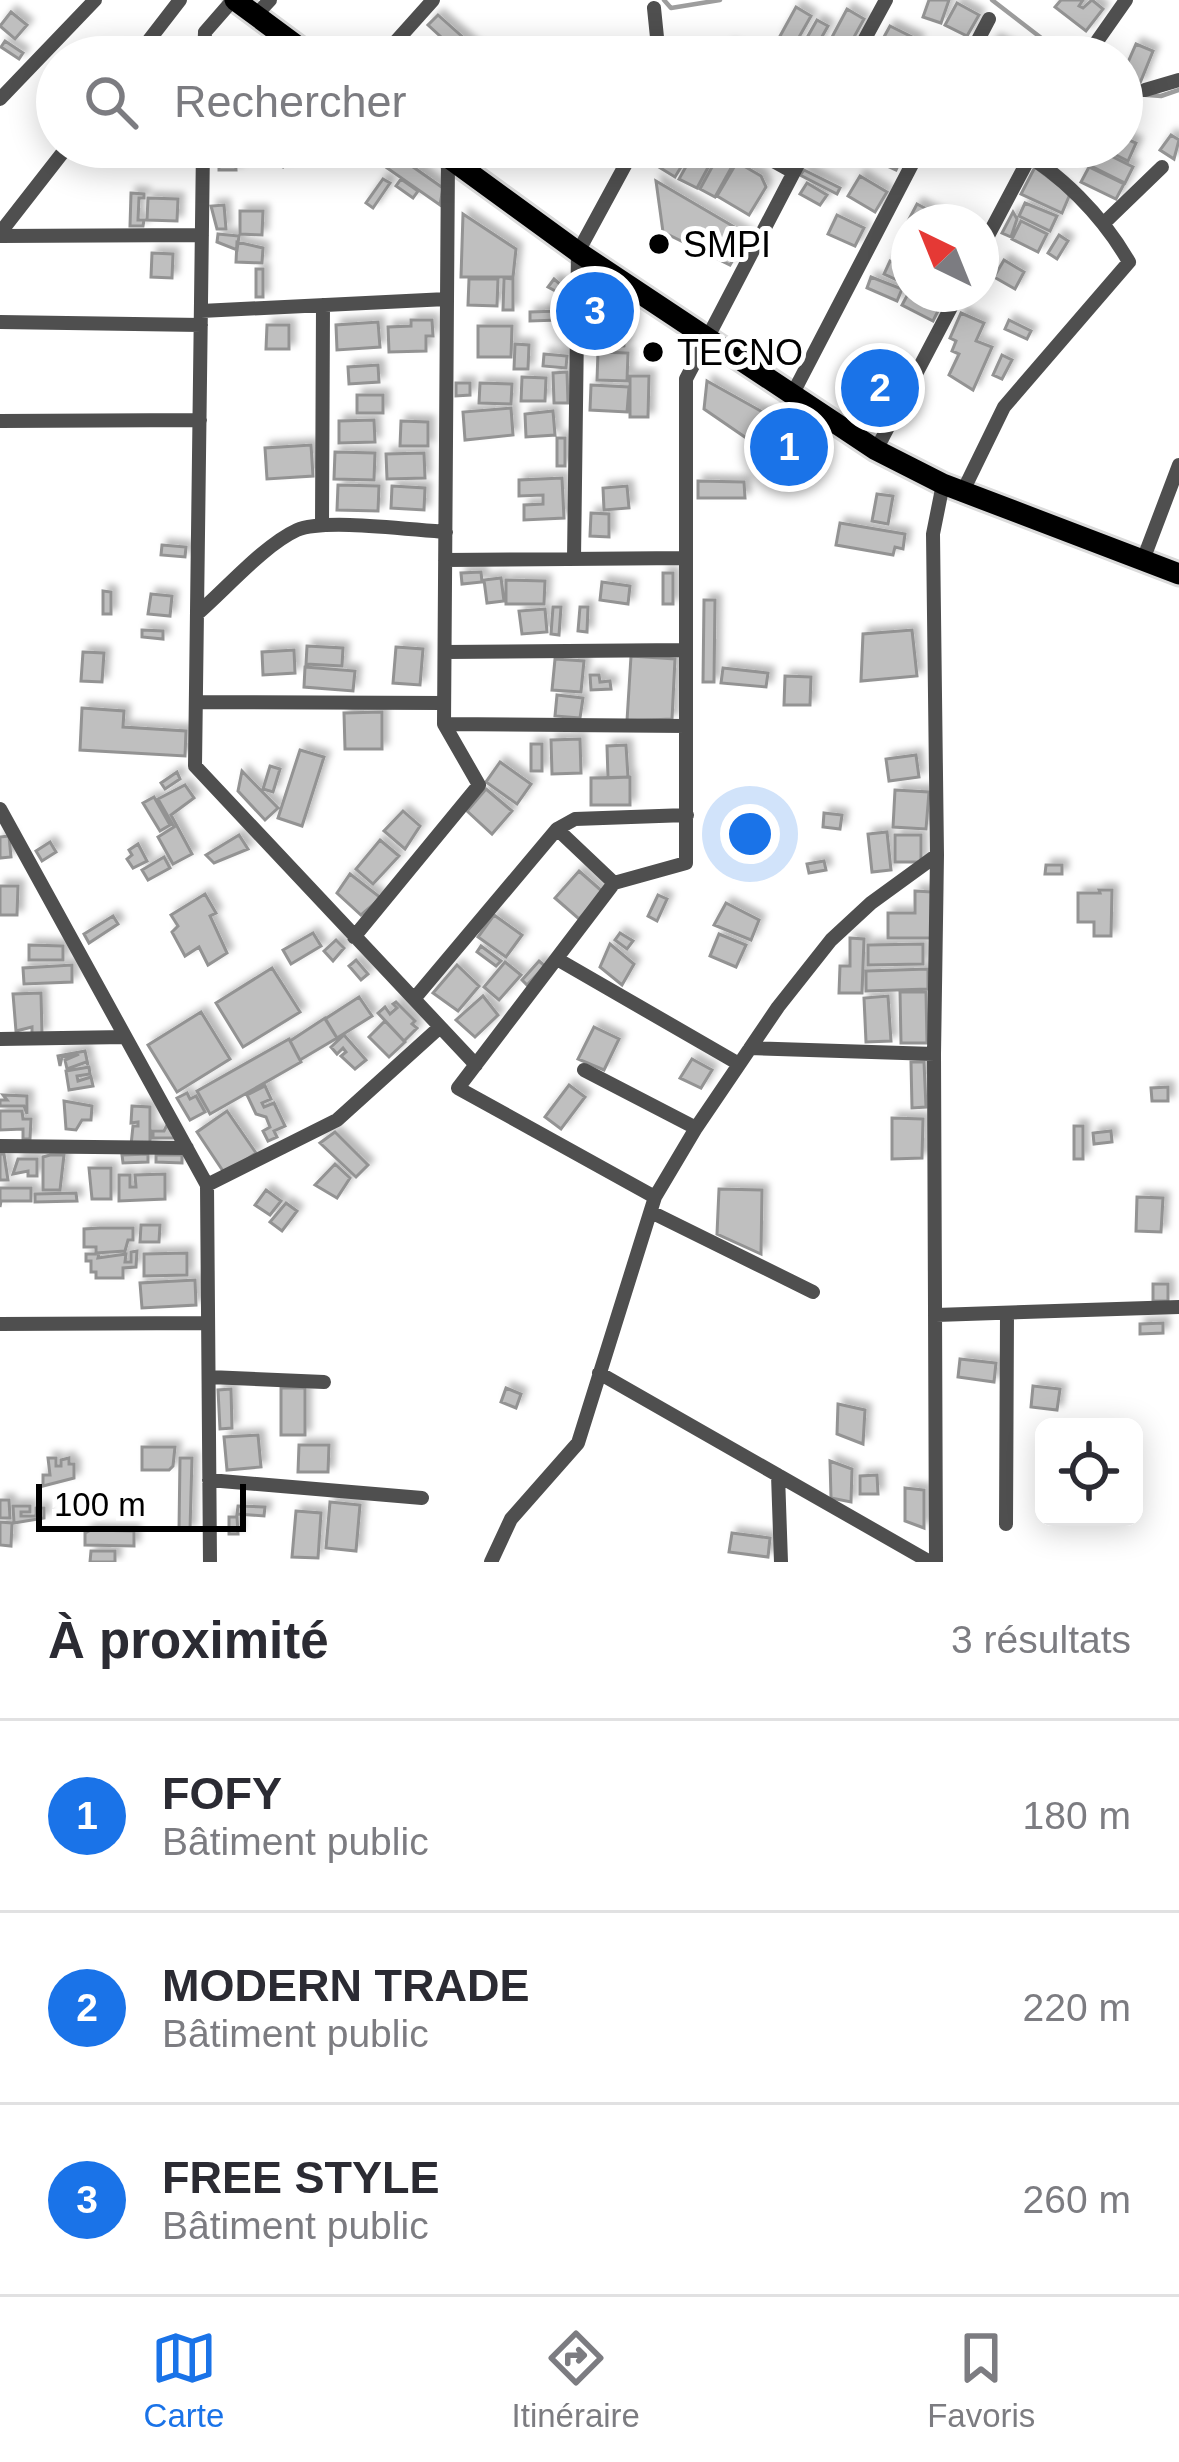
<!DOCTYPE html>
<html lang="fr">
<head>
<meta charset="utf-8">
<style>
	:root { --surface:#fff; --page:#f7f7f7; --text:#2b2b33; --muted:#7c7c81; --line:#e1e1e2; --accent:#1a73e8 }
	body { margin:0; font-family:Helvetica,sans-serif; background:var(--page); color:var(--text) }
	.controls { position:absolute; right:36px; bottom:36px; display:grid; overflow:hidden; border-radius:18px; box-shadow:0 6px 30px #0003 }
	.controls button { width:108px; height:108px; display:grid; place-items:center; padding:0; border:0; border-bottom:3px solid var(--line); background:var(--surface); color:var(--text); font:60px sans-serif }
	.compass { position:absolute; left:891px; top:204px; width:108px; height:108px; border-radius:50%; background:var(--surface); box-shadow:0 6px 30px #0003; rotate:317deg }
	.scale { position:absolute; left:36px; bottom:30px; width:210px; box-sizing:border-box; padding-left:12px; border:6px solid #000; border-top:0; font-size:33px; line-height:42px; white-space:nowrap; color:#000; -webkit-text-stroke:9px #fff; paint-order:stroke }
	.you { position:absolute; left:750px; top:834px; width:42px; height:42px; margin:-30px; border:9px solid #fff; border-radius:50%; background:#1a73e8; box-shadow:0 0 0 18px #1a73e833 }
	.badge { display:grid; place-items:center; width:78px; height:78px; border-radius:50%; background:var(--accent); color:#fff; font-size:39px; font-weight:700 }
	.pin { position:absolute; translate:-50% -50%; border:6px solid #fff; box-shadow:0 3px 12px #0006 }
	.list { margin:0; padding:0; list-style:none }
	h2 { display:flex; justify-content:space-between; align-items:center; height:156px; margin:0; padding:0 48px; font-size:51px }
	h2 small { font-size:39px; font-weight:400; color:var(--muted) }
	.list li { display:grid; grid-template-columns:78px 1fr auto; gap:36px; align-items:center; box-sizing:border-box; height:192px; padding:0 48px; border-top:3px solid var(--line) }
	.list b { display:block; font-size:45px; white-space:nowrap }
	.list p { margin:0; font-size:39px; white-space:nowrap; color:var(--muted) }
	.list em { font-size:39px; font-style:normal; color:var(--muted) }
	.icon { flex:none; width:66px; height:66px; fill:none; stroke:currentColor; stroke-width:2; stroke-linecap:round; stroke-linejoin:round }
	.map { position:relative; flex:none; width:1179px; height:1562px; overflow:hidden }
	.search { position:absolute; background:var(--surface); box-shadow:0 6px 30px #0003; left:36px; right:36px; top:36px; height:132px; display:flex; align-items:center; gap:30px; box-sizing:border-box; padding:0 42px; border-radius:66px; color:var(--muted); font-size:45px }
	.sheet { height:732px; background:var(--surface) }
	nav { display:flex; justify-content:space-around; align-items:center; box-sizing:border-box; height:168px; border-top:3px solid var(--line); background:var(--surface); font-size:33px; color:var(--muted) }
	nav a { display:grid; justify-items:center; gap:6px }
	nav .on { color:var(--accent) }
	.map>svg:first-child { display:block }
</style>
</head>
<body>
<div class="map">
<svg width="1179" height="1562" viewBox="0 0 1179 1562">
	<defs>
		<filter id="shadow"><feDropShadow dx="5.5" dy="-5.5" stdDeviation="3" flood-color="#0004"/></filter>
	</defs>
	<rect width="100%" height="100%" fill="#fff"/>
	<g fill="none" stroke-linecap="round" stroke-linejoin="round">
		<path stroke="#9d9d9d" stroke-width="4.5" d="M664,0l7,8 49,-8
			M992,0l74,57
			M1122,93l39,3 18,-6"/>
	</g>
	<path fill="#bfbfbf" stroke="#939393" stroke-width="3" filter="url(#shadow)" d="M929,0h20l-8,23 -18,-6z
		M1061,0h22l-4,6 4,2 9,-8 11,9 -17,22 -31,-24z
		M957,3l22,12 -12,21 -22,-11z
		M796,7l15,9 -17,30 -15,-8z
		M847,9l17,10 -16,29 -17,-9z
		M11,12l16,13 -12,14 -15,-13z
		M438,15l47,42h-22l-35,-32z
		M817,20l11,6 -13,23 -11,-6z
		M890,26l28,14 -6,12 -28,-15z
		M995,40l25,13 -4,4h-28l-3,-2z
		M5,41l18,12 -4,6 -18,-12z
		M1136,44l17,7 -13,32 -18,-7z
		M729,46l15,7 -2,4h-19z
		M1171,135l8,5 -5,19 -14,-9z
		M1122,137l14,6 -8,18 -28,-14h22z
		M219,147h16l1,23h-17z
		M258,147h41l-16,20z
		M664,147h29l-18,30 -21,-13z
		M697,147h22l-22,41 -18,-9z
		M723,147l17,5 -25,45 -15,-8z
		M866,147h41l-11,23 -33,-15z
		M1099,150l34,17 -8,16 -34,-17z
		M396,155l47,33 -3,17 -53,-37z
		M737,162l24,14 5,11 -17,28 -32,-19z
		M1035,167l35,27 -8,19 -41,-19z
		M1089,167l35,17 -8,15 -35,-17z
		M804,170l36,18 -3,6 -37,-19z
		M860,176l27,16 -12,20 -27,-16z
		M383,179l7,4 -17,25 -7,-5z
		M401,179l17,12 -5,7 -17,-12z
		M656,181l92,54 -18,30 -67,-33z
		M807,183l20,12 -7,10 -20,-11z
		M131,193l13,1v4h-5l-1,22h6l-1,6h-13z
		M148,198l30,1 -1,22 -30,-1z
		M1025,203l32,13 -7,15 -31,-15z
		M917,204l29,15 -2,3 -37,1z
		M224,205l2,24h-9l-6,-23z
		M240,211h23l-1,24 -22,-1z
		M1013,212l4,7 -6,18 -9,-4z
		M463,214l53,35 -3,28h-52z
		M837,215l27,13 -9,18 -27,-12z
		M1021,221l26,13 -9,18 -26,-13z
		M218,234l21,2 -2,14 -20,-8z
		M1059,235l9,6 -11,18 -9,-6z
		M237,242l26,6 -1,15 -26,-1z
		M152,253l21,1 -1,24 -21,-1z
		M1004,260l20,12 -9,17 -21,-12z
		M890,261l19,9 -1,15 -24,-11z
		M256,269h7v28h-7z
		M871,277l31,12 -5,12 -30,-13z
		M504,278l9,1v31h-10z
		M469,279h29l-1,27 -29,-1z
		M554,279l14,12v20l-10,-2 1,-16 -11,-6z
		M909,292l32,13 -8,16 -31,-16z
		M558,311v9l-28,1v-9z
		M961,313l23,10 -8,18 16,6 -19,43 -24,-15 10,-21 -7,-3 4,-10 -6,-3z
		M411,320h21l1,16h-7v15l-37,1 -1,-25 23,-1z
		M1009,320l22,11 -4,8 -22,-10z
		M378,322l2,25 -43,3 -1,-25z
		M623,322l1,24 -22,1 -1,-24z
		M267,325h22v24h-23z
		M478,326h34l-1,31h-33z
		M515,344l14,1 -1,24h-14z
		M598,352l30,1 -1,28 -30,-1z
		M544,354l23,2 -1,12 -23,-2z
		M1002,355l10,5 -10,19 -9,-4z
		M378,365l1,17 -30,2 -1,-17z
		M567,372l1,31h-14l-1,-30z
		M630,376h19l-1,41h-18z
		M522,377l24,1 -1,23h-24z
		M707,381l102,57 -6,39 -99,-68z
		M456,383h14v12l-14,1z
		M480,383l32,1 -1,20 -32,-1z
		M591,385l38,2 -2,25 -37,-2z
		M357,395h26v18h-26z
		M511,408l2,27 -48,5 -2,-28z
		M553,411l2,24 -29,2 -1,-23z
		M374,420l1,22 -36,1v-22z
		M401,421l27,1v24h-28z
		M557,438h8v28h-8z
		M311,445l2,31 -46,3 -2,-31z
		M335,452l40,1 -1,27 -40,-1z
		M424,453l1,25 -38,1 -1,-25z
		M562,478l2,40 -40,2v-15l19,-1v-9l-24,1v-16z
		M698,481l46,1 1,16h-47z
		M338,485l41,1 -1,25 -41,-1z
		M392,486l33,2 -1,22 -33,-2z
		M627,486l2,22 -25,2 -1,-22z
		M877,494l16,2 -5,28 -16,-3z
		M591,513l18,1v23l-19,-1z
		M840,523l65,11 -2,15 -8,-2 -2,8 -57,-10z
		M162,545l24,2 -1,10 -24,-2z
		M481,572l1,10 -20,2 -1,-11z
		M663,573h10v31h-10z
		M501,578l3,23 -17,2 -3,-23z
		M506,580l39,1 -1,23h-38z
		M602,582l28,4 -2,18 -28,-4z
		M103,591l8,1v22h-8z
		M151,594l21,2 -2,20 -22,-2z
		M704,600h11l-1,82h-11z
		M553,607h8l-2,28 -8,-1z
		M580,607h8l-1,25 -9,-1z
		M545,609l2,23 -25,2 -3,-23z
		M142,630l21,1v8l-21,-2z
		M912,630l5,46 -56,5 2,-47z
		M307,646l36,2 -1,18 -36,-2z
		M396,647l27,2 -3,36 -27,-2z
		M294,650l1,23 -32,2 -1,-23z
		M83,652l21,1 -2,29 -21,-1z
		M631,656l44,3 -3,60 -45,2z
		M555,659l29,2 -3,31 -29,-2z
		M305,667l50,4 -2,20 -49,-4z
		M723,668l45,5 -2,14 -45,-4z
		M590,675h9l1,7 10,-1 1,8 -20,1z
		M785,676l26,1 -1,28h-26z
		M557,695l26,3 -3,20 -25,-2z
		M82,708l42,3 -1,16 63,4 -1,25 -105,-6z
		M382,712v37h-37l-1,-36z
		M580,739l1,34 -29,1 -1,-34z
		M531,744h11v27h-11z
		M626,745l2,32 -20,1 -1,-32z
		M300,750l24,7 -22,69 -24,-8z
		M916,755l3,22 -30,4 -3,-22z
		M500,762l31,22 -14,20 -31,-22z
		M270,766l10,3 -7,23 -10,-3z
		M242,771l36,37 -13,12 -27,-29z
		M177,772l3,7 -15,10 -4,-6z
		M630,777v28h-39v-27z
		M185,785l9,13 -23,17 21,39 -19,10 -15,-27 16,-10 -16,-28z
		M486,789l26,22 -20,23 -25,-23z
		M895,790l34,2 -3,37 -33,-2z
		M154,797l16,28 -10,6 -17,-28z
		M403,811l17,15 -15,23 -21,-18z
		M824,813l18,2 -2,14 -17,-2z
		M887,832l4,38 -19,2 -4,-38z
		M239,835l9,14 -34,14 -8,-8z
		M895,835h26v27h-26z
		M9,836l2,21 -11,1v-21z
		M380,840l19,16 -26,28 -17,-15z
		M50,842l6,10 -14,9 -6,-10z
		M138,844l9,17 -14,7 -6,-9 5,-4 -3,-5z
		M164,857l6,11 -22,12 -6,-10z
		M824,861l2,9 -17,3 -2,-9z
		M1046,865h16v9h-17z
		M579,871l24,21 -24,27 -24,-21z
		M350,874l31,24 -20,17 -24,-22z
		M0,886h18l-1,29h-17z
		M1099,890h13l-1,46h-17v-14h-16v-29h22z
		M915,891l17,1 -1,46h-43v-25h27z
		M205,894l11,19 -6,3 17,37 -19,12 -9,-18 -14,9 -13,-24 6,-6 -7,-11z
		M658,895l9,4 -10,22 -9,-5z
		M726,903l33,17 -8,20 -37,-15z
		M494,915l28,20 -16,22 -28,-20z
		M113,916l5,8 -29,19 -5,-9z
		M313,933l8,13 -30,18 -8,-14z
		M620,933l13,8 -6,8 -12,-9z
		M719,934l27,11 -10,22 -26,-11z
		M850,938l14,1 -2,54h-23l1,-27h10z
		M336,940l8,8 -11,13 -9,-10z
		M610,944l24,20 -12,21 -22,-18z
		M923,944v20l-55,1v-20z
		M29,945l34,1v14h-34z
		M481,946l20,15 -5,5 -19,-14z
		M356,960l12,14 -7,6 -12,-14z
		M539,961l6,5 -18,19 -5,-5z
		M505,962l16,13 -22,25 -15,-13z
		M72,965v17l-48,2 -1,-16z
		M457,965l22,21 -21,25 -25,-18z
		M272,968l28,44 -57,35 -27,-44z
		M928,969v20l-62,2v-20z
		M900,992h26l1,51h-26z
		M41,993l1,41h-10v-7l-16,4 -3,-37z
		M483,996l15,19 -23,22 -19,-17z
		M888,996l3,45 -25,1 -2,-44z
		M359,997l13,19 -35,22 -12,-19z
		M396,1002l19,19 -3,3 5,4 -13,13 -26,-28 7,-6 5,7 7,-6 -4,-4z
		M201,1012l29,47 -53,33 -29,-47z
		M325,1018l12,20 -37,22 -10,-19z
		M385,1021l20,21 -16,15 -20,-20z
		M594,1027l25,12 -15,31 -26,-11z
		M344,1035l22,25 -11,9 -14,-13 5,-4 -3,-4 -6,6 -6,-7z
		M289,1039l12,23 -91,52 -13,-23z
		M85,1051l3,14 -2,-3 -19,7 -2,-9 14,-6 -17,3 -2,9 -2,-10z
		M692,1059l20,11 -11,18 -21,-10z
		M911,1062h13l2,45 -14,1z
		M89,1067l1,7 -13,2 1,5 13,-4 2,9 -24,4 -3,-19z
		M569,1085l16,12 -24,32 -16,-12z
		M265,1086l6,13 -9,4 2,4 10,-4 11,23 -11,5 3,6 -9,4 -5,-10 7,-4 -4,-10 -10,-3 -9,-19z
		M1168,1087v14h-16l-1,-13z
		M187,1093l3,6 6,-3 9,16 -15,8 -13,-22z
		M3,1095l24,1v18l-3,-8h-24v-6h7z
		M64,1101l28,5 -1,14h-9l-6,10 -10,-1z
		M132,1106l18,1v39l-19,-1 2,-19h5v-4l-7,1z
		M0,1111h22l1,8h8l-1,20h-7v-10l-23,1z
		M227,1111l29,42 -31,21 -28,-42z
		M892,1118l31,1 -1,39 -30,1z
		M167,1125l9,13h-23v-7h11z
		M1074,1126h9v33h-9z
		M1111,1131l1,11 -18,2 -1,-11z
		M335,1132l33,33 -12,12 -36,-34z
		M0,1154h4l4,26h-8z
		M148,1154v8l-25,1 -1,-8z
		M50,1155h14l-4,35h-17v-33z
		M156,1155h26v8l-26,-1z
		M18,1159h19v17h-9v-5l-15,3z
		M335,1164l15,14 -13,20 -22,-13z
		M89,1168h22v31h-19z
		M165,1174v25l-46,2v-26h11v12h6l-1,-12z
		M0,1188h31v13h-30l-1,6z
		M719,1189l43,1 -1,64 -44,-20z
		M266,1190l15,11 -11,14 -15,-10z
		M76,1193l1,8 -42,1v-8z
		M1137,1197l26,1 -2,34 -25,-1z
		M286,1203l11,8 -15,20 -12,-9z
		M141,1225h19l-1,17h-19z
		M100,1228h33v12h-5l-3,11 -29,2v-6h-12v-18z
		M137,1251l-1,16 -13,1v10h-27v-6h-5v-11h-5v-7h13l-1,4 28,-4 -1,8h6v-10z
		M187,1253v22l-43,1v-22z
		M195,1280l1,25 -54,3 -2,-25z
		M1153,1284h15v17h-15z
		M1163,1323v10l-23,1v-10z
		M960,1359l36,4 -2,19 -36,-5z
		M1033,1386l27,3 -3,21 -26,-3z
		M281,1388h24v47h-24z
		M506,1388l15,6 -5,14 -15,-6z
		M231,1389l1,39 -12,1 -2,-39z
		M838,1404l27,6 -2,34 -26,-10z
		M258,1435l3,32 -34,3 -3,-33z
		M299,1445h30l-1,27h-30z
		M142,1447h33l-2,19 -4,4h-27z
		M48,1458h8v8h5v-6l8,-2v6h5v14l-31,8v-11h7z
		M180,1458h12l-2,72h-11z
		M830,1461l22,8 -1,33 -20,-4z
		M877,1475l1,19h-18v-18z
		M905,1488l19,2v38l-19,-7z
		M0,1500h9l1,18h-10z
		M330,1502l30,3 -4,46 -30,-3z
		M13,1506h17v6h-9v4h15v-8h8v10l-30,5z
		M238,1506l27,1 -1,9 -27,-2z
		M296,1511l25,2 -3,45 -26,-1z
		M229,1517h8l1,17h-9z
		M0,1522l12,1 -1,23 -11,-1z
		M91,1530l43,1v15l-49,-1v-12z
		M732,1533l38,5 -2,19 -39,-5z
		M91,1551h24v11h-25z"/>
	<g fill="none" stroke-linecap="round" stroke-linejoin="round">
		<defs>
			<path id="primary" d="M235,0l77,57
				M434,147l144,105 298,198 67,34 236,90"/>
		</defs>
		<use href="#primary" stroke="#dbdbdb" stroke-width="27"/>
		<path stroke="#4f4f4f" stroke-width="14" d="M654,8l5,49
			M256,15l14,-15
			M136,57l44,-57
			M204,57l1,-25 28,-32
			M382,57l51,-57
			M855,57l31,-57
			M969,57l20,-38
			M1086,57l40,-57
			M1145,90l34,-10
			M0,99l95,-99
			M203,147l-8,619 281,299
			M748,147l45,25
			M1104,223l58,-56
			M0,233l67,-86
			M0,236l202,-1
			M981,249l54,-102
			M201,311l246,-12
			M0,322l201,3
			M791,397l130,-250
			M0,421l200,-1
			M876,450l82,-156
			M963,491l41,-84 125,-145c-25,-44 -70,-92 -117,-115
			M322,525l1,-220
			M574,559l4,-307 57,-105
			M445,560l241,-2
			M1143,560l36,-95
			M197,614c28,-24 67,-69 100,-84 28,-12 114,0 149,2
			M445,652l241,-2
			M196,702l248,1
			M444,724l242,2
			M0,809l207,376 3,377
			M557,829l57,54 72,-20v-484l121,-232
			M614,883l-156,205 197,109
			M354,937l125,-152 -35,-61 4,-566
			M557,959l182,105
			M414,999l143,-170 18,-10 112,-4
			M0,1039l125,-2
			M750,1048l184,6
			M584,1070l112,58
			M0,1146l187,2
			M207,1185l130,-65 103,-93
			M651,1212l162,80
			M936,1315l243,-8
			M0,1324l208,-1
			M599,1373l331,189
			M209,1377l115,5
			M778,1475l3,87
			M209,1480l213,18
			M1006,1524l1,-211
			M491,1562l20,-43 67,-76 77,-246 41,-69 82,-121 53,-67 40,-37 66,-48 -4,-321 10,-50
			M936,1562l-2,-508 3,-199"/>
		<use href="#primary" stroke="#000" stroke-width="21"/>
	</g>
	<g fill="#000" stroke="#fff" stroke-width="4.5">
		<circle cx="659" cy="244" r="12"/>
		<circle cx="653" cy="352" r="12"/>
	</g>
	<g text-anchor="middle" stroke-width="10" stroke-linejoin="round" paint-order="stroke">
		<g font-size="36" fill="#000" stroke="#fff" text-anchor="start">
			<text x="683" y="257">SMPI</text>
			<text x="677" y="365">TECNO</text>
		</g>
	</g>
</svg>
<div class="controls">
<button><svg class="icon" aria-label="locate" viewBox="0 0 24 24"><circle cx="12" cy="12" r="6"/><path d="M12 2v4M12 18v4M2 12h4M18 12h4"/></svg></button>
</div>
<svg class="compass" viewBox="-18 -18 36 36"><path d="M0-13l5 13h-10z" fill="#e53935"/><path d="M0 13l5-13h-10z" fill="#7c7c81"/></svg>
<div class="scale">100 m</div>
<div class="you"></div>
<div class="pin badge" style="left:789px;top:447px">1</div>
<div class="pin badge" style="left:880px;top:388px">2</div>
<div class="pin badge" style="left:595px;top:311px">3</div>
<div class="search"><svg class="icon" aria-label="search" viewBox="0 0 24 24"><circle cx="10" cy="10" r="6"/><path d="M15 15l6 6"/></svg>Rechercher</div>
</div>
<section class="sheet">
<h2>À proximité<small>3 résultats</small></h2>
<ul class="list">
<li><span class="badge">1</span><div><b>FOFY</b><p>Bâtiment public</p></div><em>180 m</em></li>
<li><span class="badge">2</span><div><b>MODERN TRADE</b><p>Bâtiment public</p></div><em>220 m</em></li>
<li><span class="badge">3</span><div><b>FREE STYLE</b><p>Bâtiment public</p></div><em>260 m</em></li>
</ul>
</section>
<nav>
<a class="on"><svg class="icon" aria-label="map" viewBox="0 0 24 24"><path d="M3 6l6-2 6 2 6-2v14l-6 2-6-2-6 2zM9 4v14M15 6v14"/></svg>Carte</a>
<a><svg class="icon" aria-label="directions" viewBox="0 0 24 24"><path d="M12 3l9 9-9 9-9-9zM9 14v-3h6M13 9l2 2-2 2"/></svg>Itinéraire</a>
<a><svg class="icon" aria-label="saved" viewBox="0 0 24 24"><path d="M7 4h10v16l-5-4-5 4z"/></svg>Favoris</a>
</nav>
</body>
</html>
